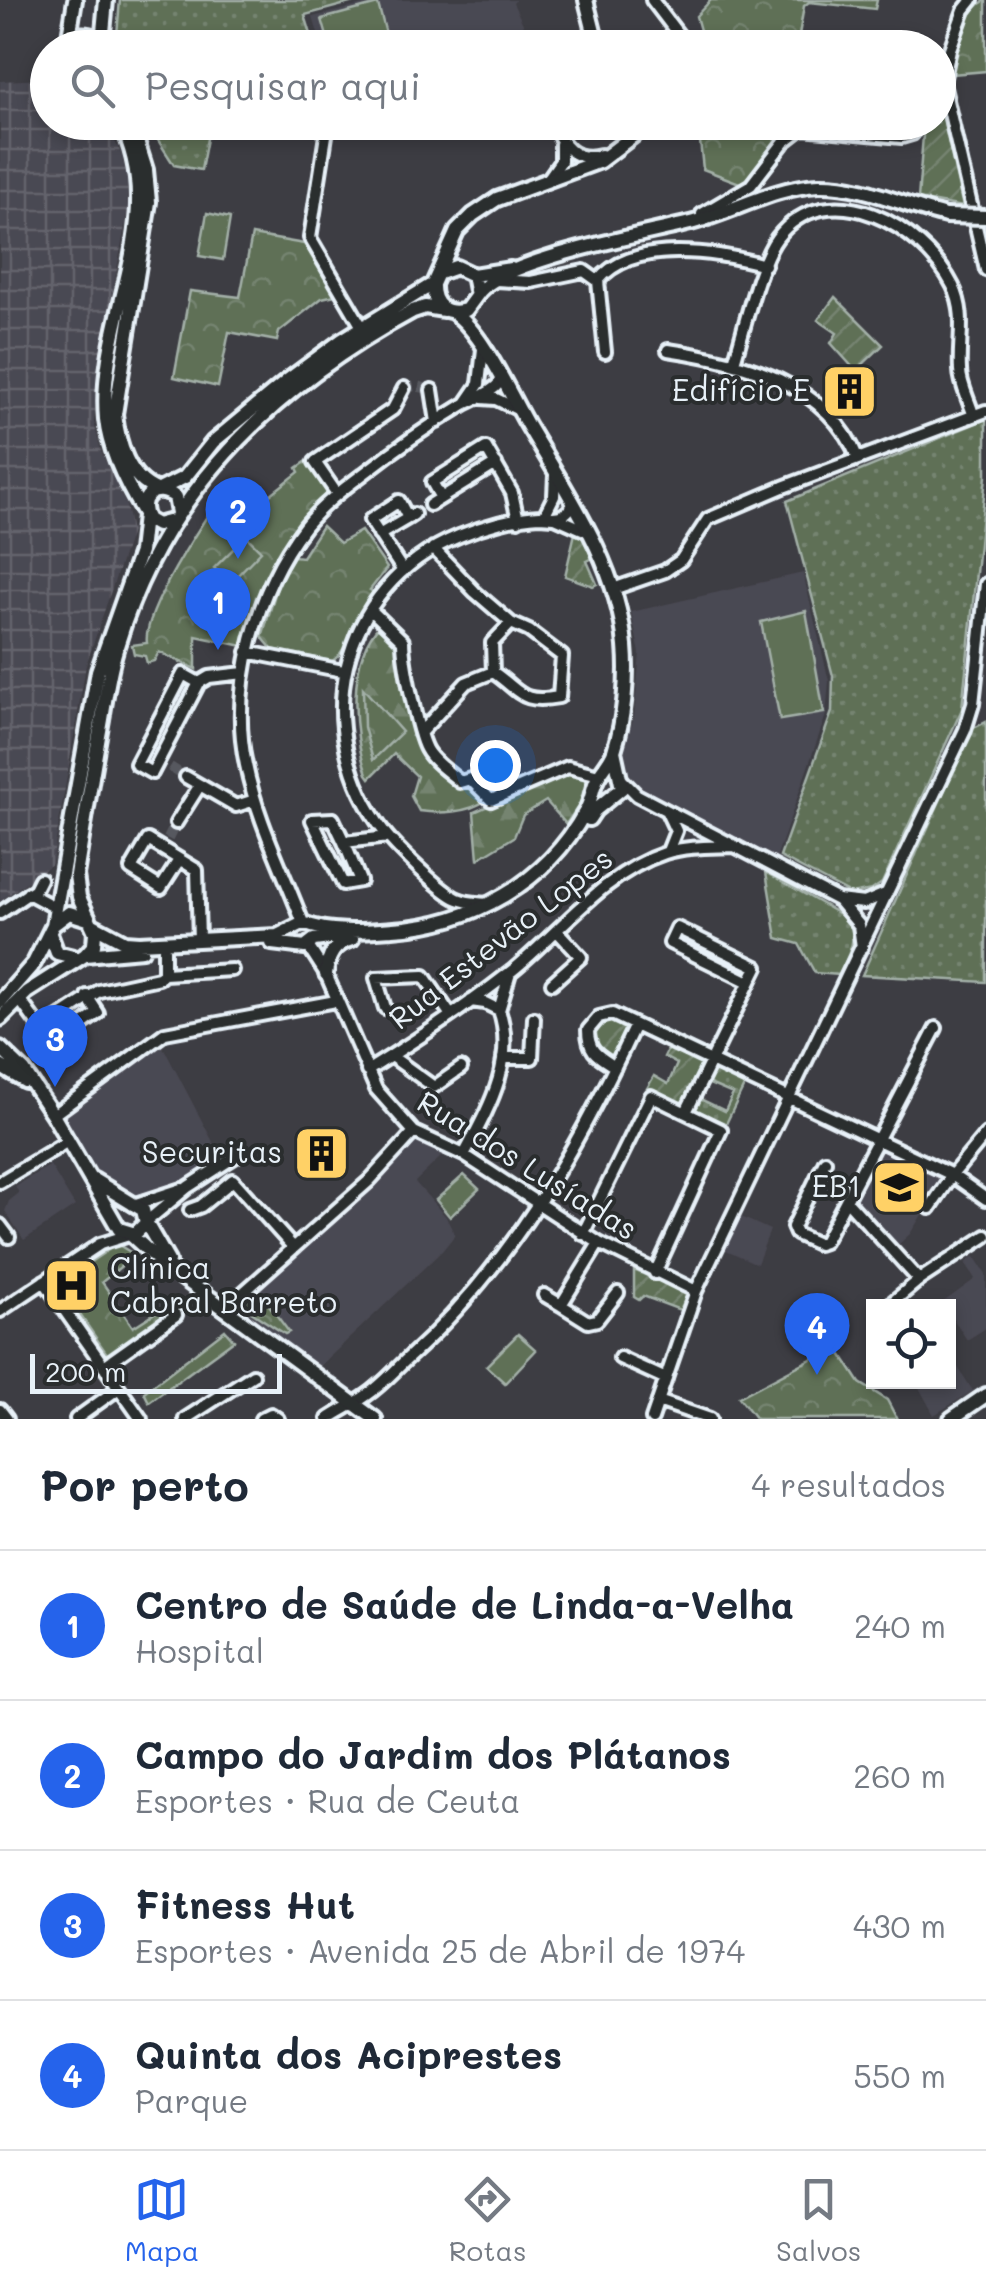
<!DOCTYPE html>
<html lang="pt">
<head>
<meta charset="utf-8">
<style>
	:root { --surface:#fff; --page:#f6f6f7; --text:#1f2937; --muted:#747a83; --line:#e0e1e3; --accent:#2563eb }
	body { margin:0; font-family:Mali,sans-serif; background:var(--page); color:var(--text) }
	.controls { position:absolute; right:30px; bottom:30px; display:grid; overflow:hidden; border-radius:0px; box-shadow:0 5px 15px #0003 }
	.controls button { width:90px; height:90px; display:grid; place-items:center; padding:0; border:0; border-bottom:2px solid var(--line); background:var(--surface); color:var(--text); font:50px sans-serif }
	.scale { position:absolute; left:30px; bottom:25px; width:252px; box-sizing:border-box; padding-left:10px; border:5px solid #e8f1f8; border-top:0; font-size:28px; line-height:35px; white-space:nowrap; color:#e8f1f8; -webkit-text-stroke:8px #2a2d2e; paint-order:stroke }
	.you { position:absolute; left:495px; top:765px; width:35px; height:35px; margin:-25px; border:8px solid #fff; border-radius:50%; background:#1a73e8; box-shadow:0 0 0 15px #1a73e833 }
	.badge { display:grid; place-items:center; width:65px; height:65px; border-radius:50%; background:var(--accent); color:#fff; font-size:32px; font-weight:700 }
	.pin { position:absolute; translate:-50% -82px; filter:drop-shadow(0 2px 5px #0008) }
	.pin::after { content:''; position:absolute; top:52px; width:35px; height:30px; background:inherit; clip-path:polygon(0 0,100% 0,50% 100%) }
	.list { margin:0; padding:0; list-style:none }
	h2 { display:flex; justify-content:space-between; align-items:center; height:130px; margin:0; padding:0 40px; font-size:42px }
	h2 small { font-size:32px; font-weight:400; color:var(--muted) }
	.list li { display:grid; grid-template-columns:65px 1fr auto; gap:30px; align-items:center; box-sizing:border-box; height:150px; padding:0 40px; border-top:2px solid var(--line) }
	.list b { display:block; font-size:38px; white-space:nowrap }
	.list p { margin:0; font-size:32px; white-space:nowrap; color:var(--muted) }
	.list em { font-size:32px; font-style:normal; color:var(--muted) }
	.icon { flex:none; width:55px; height:55px; fill:none; stroke:currentColor; stroke-width:2; stroke-linecap:round; stroke-linejoin:round }
	.map { position:relative; flex:none; width:986px; height:1419px; overflow:hidden }
	.search { position:absolute; background:var(--surface); box-shadow:0 5px 15px #0003; left:30px; right:30px; top:30px; height:110px; display:flex; align-items:center; gap:25px; box-sizing:border-box; padding:0 35px; border-radius:55px; color:var(--muted); font-size:38px }
	.sheet { height:730px; background:var(--surface) }
	nav { display:flex; justify-content:space-around; align-items:center; box-sizing:border-box; height:140px; border-top:2px solid var(--line); background:var(--surface); font-size:28px; color:var(--muted) }
	nav a { display:grid; justify-items:center; gap:5px }
	nav .on { color:var(--accent) }
	.map>svg:first-child { display:block }
</style>
</head>
<body>
<div class="map">
<svg width="986" height="1419" viewBox="0 0 986 1419">
	<defs>
		<pattern id="industrial-grid" width="8" height="8" patternUnits="userSpaceOnUse" patternTransform="scale(2.5)"><rect width="8" height="8" fill="#4a4852"/><path d="M0 4h8M4 0v8" fill="none" stroke="#64636c"/></pattern>
		<pattern id="grass-dots" width="8" height="8" patternUnits="userSpaceOnUse" patternTransform="scale(2.5)"><rect width="8" height="8" fill="#5e6f57"/><path d="M2 2h.1M6 6h.1" fill="none" stroke="#758470" stroke-width="1.8" stroke-linecap="round"/></pattern>
		<pattern id="forest-firs" width="22" height="20" patternUnits="userSpaceOnUse" patternTransform="scale(2.5)"><rect width="22" height="20" fill="#5e6f57"/><path d="M5 1l3.5 6h-7zM16 11l3.5 6h-7z" fill="#758470"/></pattern>
		<pattern id="park-crowns" width="20" height="18" patternUnits="userSpaceOnUse" patternTransform="scale(2.5)"><rect width="20" height="18" fill="#5e6f57"/><path d="M2 6a3 3 0 1 1 6 0M12 15a3 3 0 1 1 6 0" fill="none" stroke="#758470"/></pattern>
		<pattern id="garden-furrows" width="10" height="10" patternUnits="userSpaceOnUse" patternTransform="scale(2.5)"><rect width="10" height="10" fill="#5e6f57"/><path d="M-1 1l2-2M0 10L10 0M9 11l2-2" fill="none" stroke="#758470"/></pattern>
	</defs>
	<rect width="100%" height="100%" fill="#3d3d43"/>
	<filter id="ink" filterUnits="userSpaceOnUse"><feTurbulence type="fractalNoise" baseFrequency=".01" numOctaves="2"/><feDisplacementMap in="SourceGraphic" scale="20" xChannelSelector="R" yChannelSelector="G"/><feConvolveMatrix kernelMatrix="1 2 1 2 8 2 1 2 1" color-interpolation-filters="sRGB"/></filter>
	<g filter="url(#ink)">
		<path fill="#4a4852" d="M383,0h133l-3,3 12,25 -21,11 3,8h-185l-9,-30z
			M803,573l26,108 -3,34 -50,144 -122,-63 -25,-18 -6,-24 11,-38 6,-63 -9,-41z
			M160,1041l63,120 -67,34 -28,2 -36,-24 -29,-59z
			M424,1143l19,12 -28,27 31,35 9,18 -13,16 -123,116 -75,-57 -1,-11 172,-155z
			M881,1147l64,31 -35,56 -12,11 -46,-47z
			M50,1165l25,41 -51,34 -19,-29 4,-10 10,-8 -4,-7z
			M739,1216l31,14 -13,34 -33,-15z
			M974,1256l12,18v54l-19,12 -15,-23 -3,2 -1,-13h-10l37,-27 -10,-16z
			M949,1353l24,38 -39,24 -18,-33h32z"/>
		<path fill="url(#industrial-grid)" d="M47,79l1,43 57,1 16,30 6,23 1,34 -31,168 -3,44 7,29 25,54 5,27 -45,133 -34,199 -52,37v-820z"/>
		<path fill="url(#grass-dots)" stroke="#a3b0a8" stroke-width="2.5" d="M120,0h241l-56,15 10,32 -195,1 -3,-13z
			M147,123h63l-9,47 -27,-5z
			M986,419v57l-24,233 -80,174 -10,7 -21,4 -71,-37 52,-145 1,-36 -46,-175z
			M986,722v260l-124,-7 110,-246z
			M766,872l82,47c11,20 0,37 -9,56l-24,-2 -16,-29 -22,-6z
			M713,1069l32,15 -20,42 -34,-14 7,-14 27,13 8,-17 -26,-11z"/>
		<path fill="url(#forest-firs)" stroke="#a3b0a8" stroke-width="2.5" d="M381,624l18,17 16,91 -3,4 74,64c-17,13 -47,14 -67,11l-8,-15 6,-20 -23,-22 -24,24 -3,-4c-15,-41 -20,-117 14,-150z
			M570,770l20,9 -4,16 -20,29 -20,-23 -23,14 -9,22 -36,22 -4,-47z"/>
		<path fill="url(#park-crowns)" stroke="#a3b0a8" stroke-width="2.5" d="M711,0h166l-2,9 -66,-7 -5,4 -7,41h-100l4,-13 -5,-18z
			M986,0v71l-35,3c7,-25 11,-62 35,-74z
			M698,123h92l-32,46 -16,15 -39,-15z
			M252,235l52,9 26,36 5,15 -13,3 -43,34 -2,9 -48,-9 -11,55 -44,-10 16,-86 50,6z
			M307,461l21,31c-42,39 -73,97 -85,154l-47,-10v33l-37,-17 -5,9 -7,2 -2,-7 -11,-2 -2,-9 15,-2c-5,-29 55,-120 73,-146l13,-12 23,21 43,-34 -2,-4z
			M322,526l18,17 21,-12 26,37 -17,22 5,3c-12,16 -30,62 -43,68l-60,-12 -10,-12 18,-59 14,-22 8,1z
			M363,688l39,44 -29,28 -9,-33z
			M117,1244l18,11 -33,27 31,45 42,-27 3,4 -71,50 -31,-45 11,-17 -10,-21z
			M258,1290l31,42 -4,2 -37,-24 -2,-11z
			M225,1330l9,10 -85,62 -5,-10z
			M836,1346l24,37 27,17 10,19h-141l-17,-22z"/>
		<path fill="url(#garden-furrows)" stroke="#a3b0a8" stroke-width="2.5" d="M939,99l24,108 -45,-8 6,-76 14,-1z
			M835,297l48,48 -27,26 -25,-28 6,-10 -19,-13z
			M575,533l6,2 12,23 -6,3 10,23 -4,2 -28,-10z
			M612,1020l15,7 -15,31 -17,-11 -1,-10 8,-14z
			M669,1047l34,16 -20,43 -38,-14 9,-16 14,8 9,-20 -13,-7z
			M634,1270l54,23 -8,17 -37,-14 -4,4 -5,-3z"/>
		<path fill="#5e6f57" stroke="#a3b0a8" stroke-width="2.5" d="M378,4l11,41 -59,2 -8,-28z
			M207,213l23,5 -7,42 -24,-4z
			M246,536l15,15 -31,32 -16,-15z
			M806,611l18,102 -44,7 -19,-98z
			M464,1175l15,14 -29,28 -14,-17z
			M518,1334l18,16 -31,33 -19,-17z"/>
		<g fill="none" stroke-linecap="round" stroke-linejoin="round">
			<path stroke="#57585e" stroke-width="10" stroke-dasharray="10 5" stroke-linecap="butt" d="M404,388l12,-2 16,4
				M170,767l16,10
				M168,839l8,-16"/>
			<defs>
				<path id="minor" d="M652,0l32,42
					M972,0l-8,10 -14,39 -7,34 43,187
					M516,39l3,9
					M552,122c10,23 22,41 49,33
					M802,128l100,9 10,-3 3,-12
					M327,129l-17,109 52,89
					M549,178l12,-17v-17
					M702,214l49,-29 33,-43 18,-14
					M496,280l35,2 53,-11 14,10
					M668,350c74,11 160,33 190,109
					M605,352l-7,-71c34,-43 120,-29 167,-16
					M734,362c10,-32 25,-100 43,-124 52,-67 146,-11 176,48 14,29 5,54 7,84 0,14 9,30 13,44
					M432,390l5,32
					M482,398l14,1 23,11
					M466,403l13,-19 4,-35
					M337,494l-22,-32 78,-53 11,-21
					M441,498l-9,-16 54,-34 26,45 6,27
					M430,505l66,-41
					M546,512l8,-16 1,-21
					M555,517l34,15
					M379,535l29,-17
					M433,548l42,44 36,31
					M403,571l-33,-51 29,-19 9,17 6,-4
					M613,589l52,-18 16,-11 27,-41 75,-32 203,-76
					M371,610l32,31c0,20 14,91 23,108 7,13 23,23 34,33l10,-3 21,21 77,-33 31,8
					M511,623l18,8 33,25 -3,41c-39,7 -37,-5 -66,-25l-1,-29z
					M247,652l96,19
					M199,683l-16,-9 -47,90 16,9 47,-90 10,-6 35,-4
					M421,732l45,-49 27,-11
					M186,777l50,29 19,-6
					M621,779l16,16 201,105 26,3 21,-9
					M667,812l9,19 -8,20
					M176,823l24,-38
					M344,842l-11,-23 -21,1 31,64 17,-3 -16,-39 44,-5
					M179,860l-18,28 -30,-19 17,-29 49,30 2,70
					M28,893l28,15
					M839,901l20,24 3,22
					M487,904c-9,-1 -20,-1 -29,-5 -17,-7 -61,-51 -73,-66 -78,-102 -48,-247 74,-297 24,-10 56,-19 81,-20 8,0 15,3 23,-1 5,-3 7,-6 11,-11
					M0,913l35,-24 5,-10
					M303,923c-20,-53 -46,-103 -57,-158 -17,-78 11,-177 59,-239 16,-20 37,-36 57,-51 32,-25 66,-49 101,-70 14,-8 27,-10 38,-24
					M308,946l18,28 50,115 38,43 50,23 135,88 97,48
					M164,974l68,-4
					M552,983l29,-26 -23,-25
					M87,996l11,17 -45,33 -12,-17 58,-38 60,-13 5,-4v-25
					M20,1000l21,29
					M385,1008l-9,-30 48,-2 26,38
					M499,1010l11,-37
					M391,1056l43,31 27,-19
					M503,1058h29l2,-40
					M615,1067c-17,-11 -27,-15 -27,-37l11,-13 13,-3 340,161 34,24
					M367,1071c50,-31 100,-65 146,-101 49,-40 91,-97 152,-117 22,-7 46,-6 69,-7
					M686,1112c24,-48 47,-96 71,-145l-80,-39 -7,15 79,39
					M53,1115l112,-82 171,-32
					M464,1155c23,-44 53,-94 35,-145l-14,-7 -14,-2
					M825,1161l-32,66 3,7 22,10 6,-2 112,-214
					M0,1182l68,-41
					M847,1201l72,79
					M133,1205l49,-16
					M930,1208l22,-33 34,-41
					M190,1210l11,-4 32,-26 60,67
					M146,1222l42,-35 48,-31
					M0,1225l9,12
					M583,1234l68,-138 70,34 -66,143
					M599,1243l-38,62 27,17 9,-2 21,-27
					M44,1281l97,138
					M544,1295l17,10
					M888,1306l31,-26 67,-44
					M226,1308l143,-127 45,-49
					M0,1311l100,-67 29,-9
					M620,1358l46,21
					M104,1366l72,-51
					M658,1401l52,18
					M0,1410l7,9
					M76,1419l43,-31
					M185,1419l68,-44
					M261,1419l10,-5 7,5
					M328,1419c13,-9 27,-15 39,-24 15,-10 27,-24 40,-36 103,-92 170,-210 228,-334
					M652,1419l44,-128 269,-561 8,-26 13,-120"/>
				<path id="tertiary" d="M586,0l8,32 9,16
					M69,37l6,-37
					M102,43l4,-43
					M61,48c12,-18 32,-18 44,0
					M120,122c51,98 -23,197 -14,297 3,32 20,65 37,93
					M131,122l15,48 3,32 -34,212c3,29 13,65 42,76
					M439,273l17,-6 17,8 4,20 -11,15c-20,6 -34,-5 -33,-26l24,-53 16,-16 24,-16 103,-38 34,-26
					M473,275l38,-6
					M477,295c23,-36 173,-61 217,-73 42,-11 80,-35 125,-37 45,-1 84,21 127,31
					M161,489l24,-12 28,-35 75,-62 54,-40 91,-56
					M172,521l-15,4 -9,-5c-13,-22 8,-39 27,-23l3,16
					M589,819l6,-9 27,-22 -8,-37
					M53,925l16,-12 19,6
					M93,925l32,17 14,1 138,-7 26,-13c28,11 60,8 90,6 80,-5 153,-46 192,-117 7,-11 7,-25 13,-35 5,-9 12,-15 16,-26 10,-32 14,-71 11,-105 -7,-81 -57,-152 -97,-220 -19,-33 -45,-93 -75,-114
					M50,934l7,19 20,5
					M272,943l33,4 9,-7 23,-3
					M85,955l57,-5
					M326,974c2,-18 8,-30 26,-35
					M0,1002l34,-39 19,-38 45,-254 42,-119 4,-36
					M0,1019l27,-27 58,-37 9,-10 1,-13 -16,-35 -3,-22c8,-50 16,-100 25,-150 5,-28 8,-56 17,-82 46,-152 158,-258 295,-332l12,-4 19,3
					M0,1048l24,23 29,44 66,114 16,5 11,-11
					M0,1066l25,15
					M94,1180l49,30 3,13 22,38
					M131,1235l26,24 218,160
					M951,1419l35,-24"/>
			</defs>
			<use href="#minor" stroke="#e8f1f8" stroke-width="18"/>
			<use href="#tertiary" stroke="#e8f1f8" stroke-width="20"/>
			<use href="#minor" stroke="#2a2d2e" stroke-width="10"/>
			<use href="#tertiary" stroke="#2a2d2e" stroke-width="12"/>
			<defs>
				<path id="tertiary-bridge" d="M946,216l40,1"/>
			</defs>
			<use href="#tertiary-bridge" stroke="#e8f1f8" stroke-width="20" stroke-linecap="butt"/>
			<use href="#tertiary-bridge" stroke="#2a2d2e" stroke-width="12"/>
		</g>
	</g>
	<defs>
		<symbol id="building-square" viewBox="-11 -11 22 22"><rect x="-9" y="-9" width="18" height="18" rx="4" fill="#ffd166" stroke="#2a2d2e"/><path d="M-4-6H4V6H1V3H-1V6H-4ZM-2.5-4.3h1.7v1.8h-1.7ZM.8-4.3h1.7v1.8H.8ZM-2.5-1h1.7V.8h-1.7ZM.8-1h1.7V.8H.8Z" fill="#111"/></symbol>
		<symbol id="school-square" viewBox="-11 -11 22 22"><rect x="-9" y="-9" width="18" height="18" rx="4" fill="#ffd166" stroke="#2a2d2e"/><path d="M0-5L7-2L0 1L-7-2ZM-4 1L0 2.5L4 1V4Q0 6-4 4Z" fill="#111"/></symbol>
		<symbol id="hospital-square" viewBox="-11 -11 22 22"><rect x="-9" y="-9" width="18" height="18" rx="4" fill="#ffd166" stroke="#2a2d2e"/><path d="M-5-5h3v3.5h4V-5h3V5h-3V1.5h-4V5h-3Z" fill="#111"/></symbol>
	</defs>
	<g fill-rule="evenodd">
		<use href="#building-square" x="818" y="360" width="63" height="63"/>
		<use href="#building-square" x="290" y="1122" width="63" height="63"/>
		<use href="#school-square" x="868" y="1156" width="63" height="63"/>
		<use href="#hospital-square" x="40" y="1254" width="63" height="63"/>
	</g>
	<g text-anchor="middle" stroke-width="8" stroke-linejoin="round" paint-order="stroke">
		<g font-size="30" fill="#e8f1f8" stroke="#2a2d2e" text-anchor="end">
			<text x="810" y="401">Edifício E</text>
			<text x="282" y="1163">Securitas</text>
			<text x="861" y="1197">EB1</text>
			<text x="110" y="1279" text-anchor="start">Clínica<tspan x="110" dy="34">Cabral Barreto</tspan></text>
		</g>
		<g font-size="30" fill="#e8f1f8" stroke="#2a2d2e">
			<text transform="translate(501 939) rotate(-38)" y="10">Rua Estevão Lopes</text>
			<text transform="translate(527 1166) rotate(32)" y="10">Rua dos Lusíadas</text>
		</g>
	</g>
</svg>
<div class="controls">
<button><svg class="icon" aria-label="locate" viewBox="0 0 24 24"><circle cx="12" cy="12" r="6"/><path d="M12 2v4M12 18v4M2 12h4M18 12h4"/></svg></button>
</div>
<div class="scale">200 m</div>
<div class="you"></div>
<div class="pin badge" style="left:218px;top:650px">1</div>
<div class="pin badge" style="left:238px;top:559px">2</div>
<div class="pin badge" style="left:55px;top:1087px">3</div>
<div class="pin badge" style="left:817px;top:1375px">4</div>
<div class="search"><svg class="icon" aria-label="search" viewBox="0 0 24 24"><circle cx="10" cy="10" r="6"/><path d="M15 15l6 6"/></svg>Pesquisar aqui</div>
</div>
<section class="sheet">
<h2>Por perto<small>4 resultados</small></h2>
<ul class="list">
<li><span class="badge">1</span><div><b>Centro de Saúde de Linda-a-Velha</b><p>Hospital</p></div><em>240 m</em></li>
<li><span class="badge">2</span><div><b>Campo do Jardim dos Plátanos</b><p>Esportes · Rua de Ceuta</p></div><em>260 m</em></li>
<li><span class="badge">3</span><div><b>Fitness Hut</b><p>Esportes · Avenida 25 de Abril de 1974</p></div><em>430 m</em></li>
<li><span class="badge">4</span><div><b>Quinta dos Aciprestes</b><p>Parque</p></div><em>550 m</em></li>
</ul>
</section>
<nav>
<a class="on"><svg class="icon" aria-label="map" viewBox="0 0 24 24"><path d="M3 6l6-2 6 2 6-2v14l-6 2-6-2-6 2zM9 4v14M15 6v14"/></svg>Mapa</a>
<a><svg class="icon" aria-label="directions" viewBox="0 0 24 24"><path d="M12 3l9 9-9 9-9-9zM9 14v-3h6M13 9l2 2-2 2"/></svg>Rotas</a>
<a><svg class="icon" aria-label="saved" viewBox="0 0 24 24"><path d="M7 4h10v16l-5-4-5 4z"/></svg>Salvos</a>
</nav>
</body>
</html>
